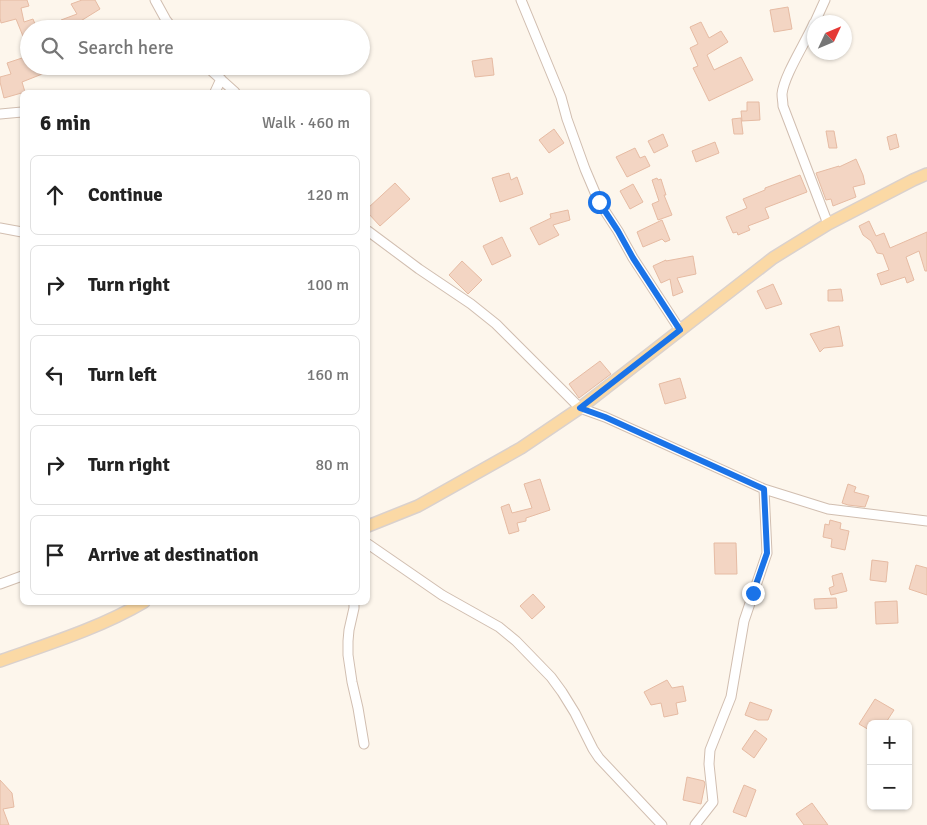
<!DOCTYPE html>
<html lang="en">
<head>
<meta charset="utf-8">
<style>
	:root { --surface:#fff; --page:#f2f2f2; --text:#222; --muted:#767676; --line:#e0e0e0 }
	body { margin:0; font-family:Signika,sans-serif; background:var(--page); color:var(--text) }
	.controls { position:absolute; right:15px; bottom:15px; display:grid; overflow:hidden; border-radius:8px; box-shadow:0 1px 4px #0004 }
	.controls button { width:45px; height:45px; display:grid; place-items:center; padding:0; border:0; border-bottom:1px solid var(--line); background:var(--surface); color:var(--text); font:25px sans-serif }
	.compass { position:absolute; left:807px; top:15px; width:45px; height:45px; border-radius:50%; background:var(--surface); box-shadow:0 1px 4px #0004; rotate:46deg }
	.stop { position:absolute; width:15px; height:15px; margin:-11px; border:4px solid #1a73e8; border-radius:50%; background:#fff }
	.stop.end { background:#1a73e8; border-color:#fff; box-shadow:0 1px 5px #0008 }
	.list { margin:0; padding:0; list-style:none }
	h2 { display:flex; justify-content:space-between; align-items:center; height:65px; margin:0; padding:0 20px; font-size:21px }
	h2 small { font-size:16px; font-weight:400; color:var(--muted) }
	.list li { display:grid; grid-template-columns:32px 1fr auto; gap:15px; align-items:center; box-sizing:border-box; height:80px; margin:0 10px 10px; padding:0 10px; border:1px solid var(--line); border-radius:8px }
	.list b { display:block; font-size:19px; white-space:nowrap }
	.list em { font-size:16px; font-style:normal; color:var(--muted) }
	.icon { flex:none; width:28px; height:28px; fill:none; stroke:currentColor; stroke-width:2; stroke-linecap:round; stroke-linejoin:round }
	.map { position:relative; flex:none; width:927px; height:825px; overflow:hidden }
	.search { position:absolute; background:var(--surface); box-shadow:0 1px 4px #0004; left:20px; top:20px; width:350px; height:55px; display:flex; align-items:center; gap:12px; box-sizing:border-box; padding:0 18px; border-radius:28px; color:var(--muted); font-size:19px }
	.panel { position:absolute; background:var(--surface); box-shadow:0 1px 4px #0004; left:20px; top:90px; width:350px; height:515px; border-radius:8px }
	.map>svg:first-child { display:block }
</style>
</head>
<body>
<div class="map">
<svg width="927" height="825" viewBox="0 0 927 825">
	<rect width="100%" height="100%" fill="#fdf6ec"/>
	<path fill="#f3d5c3" stroke="#e6bba3" d="M0,0h27l2,6 -8,2 3,14 9,-3 4,10h-8v22l-13,-32 -15,4 -1,-5z
		M82,0h13l5,9 -21,13 3,7h-17l-4,-9 16,-6 -6,-10z
		M788,7l4,22 -18,3 -4,-22z
		M701,22l8,16 12,-7 7,11 -21,13 7,15 27,-13 12,23 -44,21 -16,-33 5,-2 -8,-18 8,-4 -8,-17z
		M25,57l3,9 32,1 -38,15 3,10 -21,6 -4,-16v-5l11,-3 -4,-11z
		M492,58l2,17 -19,2 -3,-16z
		M747,102h12l1,18 -18,1 -1,-10h6z
		M741,118l2,16h-9l-2,-15z
		M554,129l10,14 -15,10 -10,-13z
		M826,131h8l3,17h-8z
		M663,134l5,12 -14,7 -6,-12z
		M896,134l3,13 -9,3 -3,-13z
		M715,142l4,11 -23,9 -4,-11z
		M635,148l5,10 5,-2 5,10 -23,11 -11,-20z
		M856,159l7,16 2,9 -12,3 3,10 -23,9 -2,-7 -5,1 -10,-27 23,-7v1z
		M509,173l2,7 6,-3 6,17 -23,8 -8,-24z
		M800,175l7,17 -42,16 4,10 -21,8 2,4 -12,5 -1,-3 -4,1 -7,-16 21,-9 -4,-9 22,-9v-2z
		M657,178l1,2 3,-1 5,16h-2l8,20 -14,5 -6,-16 7,-3 -7,-21z
		M395,183l15,16 -30,27 -12,-13v-5z
		M633,184l10,18 -13,7 -10,-18z
		M568,210l2,10 -17,5 6,10 -20,10 -9,-17 21,-10 -1,-4z
		M662,220l8,20 -5,2 -3,-3 -19,8 -6,-15z
		M869,221l7,15 8,-3 6,15 37,-16v39h-2l-6,-20 -13,6 8,23 -7,3 -2,-6 -24,8 -4,-11 12,-4 -6,-16 -6,-1 -6,-12 -8,-6 -4,-9z
		M502,237l9,19 -19,9 -9,-19z
		M693,256l3,18 -19,4 6,14 -10,4 -3,-17 -9,4 -8,-17 13,-6v1z
		M462,261l20,19 -14,14 -19,-19z
		M773,284l9,20 -16,5 -9,-18z
		M841,289l2,12h-15v-11z
		M839,326l4,20 -19,2 -4,4 -10,-18z
		M600,361l11,13 -32,24 -10,-14z
		M680,378l6,20 -21,6 -6,-20z
		M540,479l10,31 -24,8v3l-9,2 2,8 -10,3 -8,-27 8,-3 3,9 20,-5 -8,-24z
		M848,484l8,3 -2,5 15,4 -4,11 -17,-2 -6,-2z
		M830,520l11,3 -1,6 9,2 -4,19 -14,-3 1,-8 -9,-2 2,-13 4,1z
		M714,543h22l1,31h-22z
		M872,560l16,2 -2,20 -16,-2z
		M916,565l11,3v27l-18,-6z
		M842,573l5,18 -16,4 -2,-7 5,-2 -2,-10z
		M533,594l12,13 -13,12 -12,-13z
		M836,598l1,10 -22,1 -1,-10z
		M897,601l1,22 -22,1 -1,-22z
		M667,680l5,8 11,-2 3,15 -10,2 2,11 -14,3 -3,-14 -10,2 -7,-13z
		M875,699l19,11 -9,14h-14v7l-12,-7z
		M750,702l22,8 -4,10h-10l-13,-5z
		M755,730l12,9 -13,19 -12,-9z
		M687,777l17,4 1,3 -4,20 -18,-4z
		M0,780l12,13 2,14 -11,2 6,16h-9z
		M744,785l12,5 -10,27 -13,-5z
		M812,803l16,22h-24l-8,-11z"/>
	<g fill="none" stroke-linecap="round" stroke-linejoin="round">
		<defs>
			<path id="minor" d="M155,0l11,20 7,9
				M521,0l40,97 6,22 18,50 14,33 19,29 15,27 47,72
				M815,22l10,-22
				M814,23c-8,19 -30,52 -32,71 0,4 1,8 1,12l45,118
				M206,66l29,26
				M215,92l6,-13
				M0,114l22,-2
				M0,228l22,4
				M368,231l51,38 52,35 25,20 84,84 25,9 159,72 64,20 99,12
				M368,544l74,51 57,32 17,14 35,36 11,15 13,21 18,36 6,9 63,67
				M0,584l22,-8
				M354,602v6l-5,22 -1,11v14l4,27 6,26 6,36
				M695,825l18,-23 -4,-38 1,-14 21,-53 13,-76 23,-68 -3,-64"/>
			<path id="major" d="M368,526l50,-20 103,-58 59,-40 193,-150 55,-34 85,-44 14,-6
				M0,661c48,-17 100,-33 144,-59"/>
		</defs>
		<use href="#minor" stroke="#d1beb0" stroke-width="11"/>
		<use href="#major" stroke="#dad1cd" stroke-width="14"/>
		<use href="#minor" stroke="#fff" stroke-width="9"/>
		<use href="#major" stroke="#fbd9a5" stroke-width="11"/>
	</g>
	<g fill="none" stroke-linecap="round" stroke-linejoin="round">
		<path stroke="#1a73e8" stroke-width="6" d="M599,202l19,29 15,27 47,72 -100,78 25,9 159,72 3,64 -14,40"/>
	</g>
</svg>
<div class="controls">
<button>+</button>
<button>−</button>
</div>
<svg class="compass" viewBox="-18 -18 36 36"><path d="M0-13l5 13h-10z" fill="#e53935"/><path d="M0 13l5-13h-10z" fill="#767676"/></svg>
<div class="stop" style="left:599px;top:202px"></div>
<div class="stop end" style="left:753px;top:593px"></div>
<div class="search"><svg class="icon" aria-label="search" viewBox="0 0 24 24"><circle cx="10" cy="10" r="6"/><path d="M15 15l6 6"/></svg>Search here</div>
<section class="panel">
<h2>6 min<small>Walk · 460 m</small></h2>
<ul class="list">
<li><svg class="icon" aria-label="ahead" viewBox="0 0 24 24"><path d="M12 20V5M6 11l6-6 6 6"/></svg><div><b>Continue</b></div><em>120 m</em></li>
<li><svg class="icon" aria-label="right" viewBox="0 0 24 24"><path d="M7 20v-9h11M14 6l5 5-5 5"/></svg><div><b>Turn right</b></div><em>100 m</em></li>
<li><svg class="icon" aria-label="left" viewBox="0 0 24 24"><path d="M17 20v-9H6M10 6l-5 5 5 5"/></svg><div><b>Turn left</b></div><em>160 m</em></li>
<li><svg class="icon" aria-label="right" viewBox="0 0 24 24"><path d="M7 20v-9h11M14 6l5 5-5 5"/></svg><div><b>Turn right</b></div><em>80 m</em></li>
<li><svg class="icon" aria-label="arrive" viewBox="0 0 24 24"><path d="M6 21V4h12l-3 4 3 4H6"/></svg><div><b>Arrive at destination</b></div></li>
</ul>
</section>
</div>
</body>
</html>
